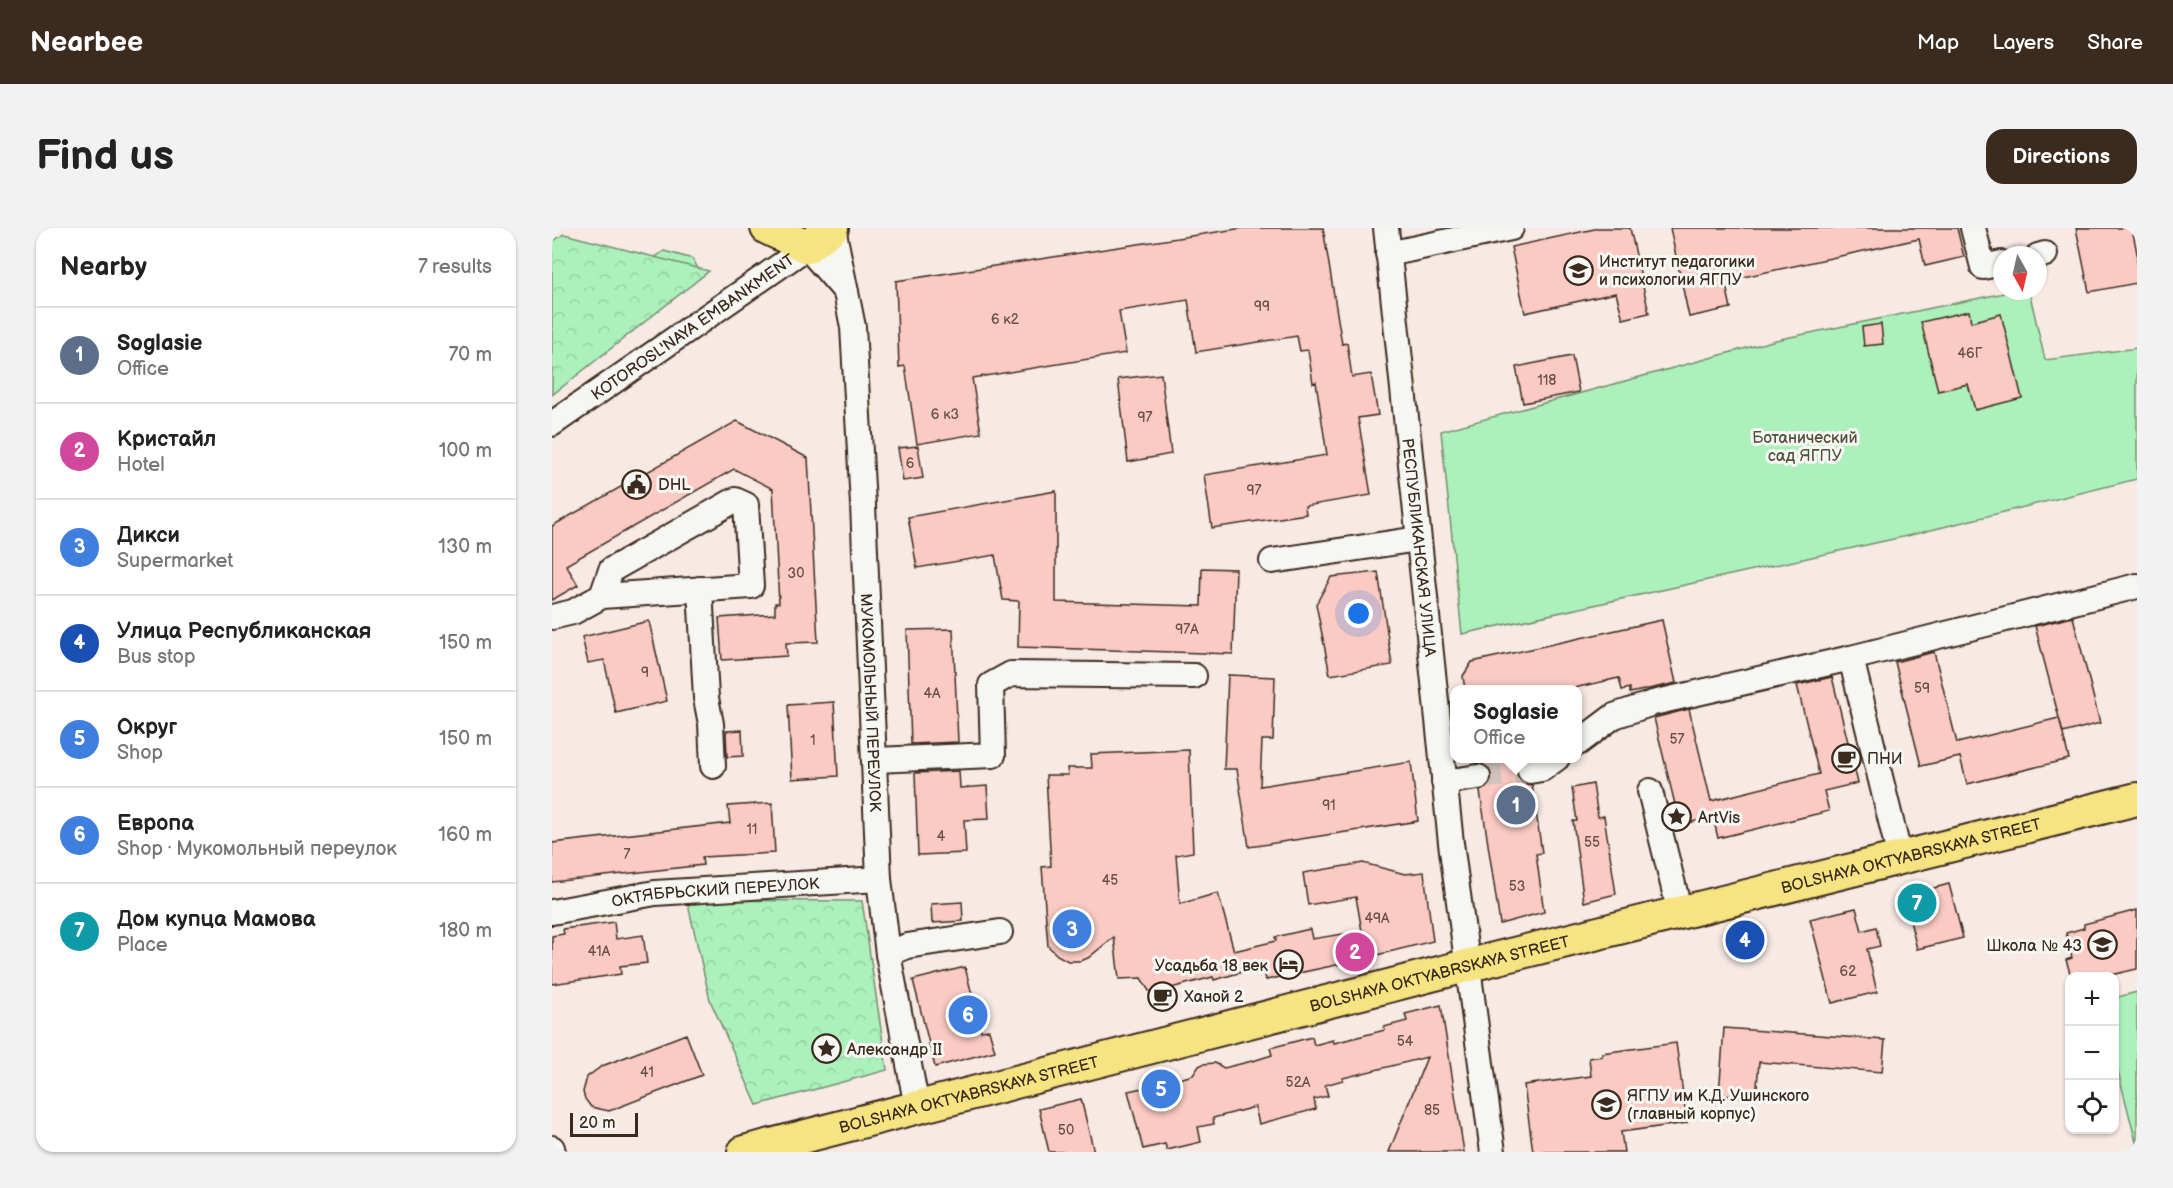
<!DOCTYPE html>
<html lang="en">
<head>
<meta charset="utf-8">
<style>
	:root { --surface:#fff; --page:#f2f2f2; --text:#222; --muted:#767676; --line:#e0e0e0; --accent:#3b2a1e }
	body { margin:0; font-family:"Balsamiq Sans",sans-serif; background:var(--page); color:var(--text) }
	.controls { position:absolute; right:18px; bottom:18px; display:grid; overflow:hidden; border-radius:12px; box-shadow:0 2px 4px #0004 }
	.controls button { width:54px; height:54px; display:grid; place-items:center; padding:0; border:0; border-bottom:2px solid var(--line); background:var(--surface); color:var(--text); font:30px sans-serif }
	.compass { position:absolute; left:1441px; top:18px; width:54px; height:54px; border-radius:50%; background:var(--surface); box-shadow:0 2px 4px #0004; rotate:172deg }
	.scale { position:absolute; left:18px; bottom:15px; width:68px; box-sizing:border-box; padding-left:6px; border:3px solid #3b2a1e; border-top:0; font-size:16px; line-height:21px; white-space:nowrap; color:#3b2a1e; -webkit-text-stroke:4px #f6f6f2; paint-order:stroke }
	.you { position:absolute; left:807px; top:386px; width:21px; height:21px; margin:-15px; border:4px solid #fff; border-radius:50%; background:#1a73e8; box-shadow:0 0 0 9px #1a73e833 }
	.badge { display:grid; place-items:center; width:39px; height:39px; border-radius:50%; background:var(--accent); color:#fff; font-size:20px; font-weight:700 }
	.pin { position:absolute; translate:-50% -50%; border:3px solid #fff; box-shadow:0 2px 6px #0006 }
	.popup { position:absolute; left:898px; top:457px; width:132px; height:78px; box-sizing:border-box; display:grid; place-content:center; border-radius:12px; background:var(--surface); filter:drop-shadow(0 2px 4px #0005); font-size:20px; white-space:nowrap; color:var(--muted) }
	.popup b { font-size:22px; color:var(--text) }
	.popup::after { content:''; position:absolute; left:50%; top:100%; margin-left:-12px; border:12px solid transparent; border-top-color:var(--surface) }
	.list { margin:0; padding:0; list-style:none }
	h2 { display:flex; justify-content:space-between; align-items:center; height:78px; margin:0; padding:0 24px; font-size:26px }
	h2 small { font-size:20px; font-weight:400; color:var(--muted) }
	.list li { display:grid; grid-template-columns:39px 1fr auto; gap:18px; align-items:center; box-sizing:border-box; height:96px; padding:0 24px; border-top:2px solid var(--line) }
	.list b { display:block; font-size:22px; white-space:nowrap }
	.list p { margin:0; font-size:20px; white-space:nowrap; color:var(--muted) }
	.list em { font-size:20px; font-style:normal; color:var(--muted) }
	.icon { flex:none; width:33px; height:33px; fill:none; stroke:currentColor; stroke-width:2; stroke-linecap:round; stroke-linejoin:round }
	.map { position:relative; flex:none; width:1585px; height:924px; overflow:hidden; border-radius:18px }
	header { display:flex; align-items:center; gap:36px; box-sizing:border-box; height:84px; padding:0 30px; background:var(--accent); color:#fff }
	header strong { font-size:28px }
	nav { display:flex; gap:33px; margin-inline-start:auto; font-size:21px }
	.intro { display:flex; align-items:center; justify-content:space-between; box-sizing:border-box; height:144px; padding:0 36px }
	h1 { margin:0; font-size:42px }
	.button { padding:15px 27px; border-radius:18px; background:var(--accent); color:#fff; font-size:21px; font-weight:700 }
	main { display:flex; gap:36px; padding:0 36px }
	aside { flex:1; background:var(--surface); border-radius:18px; box-shadow:0 2px 4px #0004 }
	.map>svg:first-child { display:block }
</style>
</head>
<body>
<header>
<strong>Nearbee</strong>
<nav><a>Map</a><a>Layers</a><a>Share</a></nav>
</header>
<div class="intro"><h1>Find us</h1><a class="button">Directions</a></div>
<main>
<aside>
<h2>Nearby<small>7 results</small></h2>
<ul class="list">
<li><span class="badge" style="background:#5c6f8a">1</span><div><b>Soglasie</b><p>Office</p></div><em>70 m</em></li>
<li><span class="badge" style="background:#d1479c">2</span><div><b>Кристайл</b><p>Hotel</p></div><em>100 m</em></li>
<li><span class="badge" style="background:#3f7fe0">3</span><div><b>Дикси</b><p>Supermarket</p></div><em>130 m</em></li>
<li><span class="badge" style="background:#1a4fb4">4</span><div><b>Улица Республиканская</b><p>Bus stop</p></div><em>150 m</em></li>
<li><span class="badge" style="background:#3f7fe0">5</span><div><b>Округ</b><p>Shop</p></div><em>150 m</em></li>
<li><span class="badge" style="background:#3f7fe0">6</span><div><b>Европа</b><p>Shop · Мукомольный переулок</p></div><em>160 m</em></li>
<li><span class="badge" style="background:#0f9aa8">7</span><div><b>Дом купца Мамова</b><p>Place</p></div><em>180 m</em></li>
</ul>
</aside>
<div class="map">
<svg width="1585" height="924" viewBox="0 0 1585 924">
	<defs>
		<pattern id="grass-tufts" width="24" height="20" patternUnits="userSpaceOnUse" patternTransform="scale(1.5)"><rect width="24" height="20" fill="#acf1bc"/><path d="M3 7l-1-3M5 7V3M7 7l1-3M15 17l-1-3M17 17v-4M19 17l1-3" fill="none" stroke="#95cfa1"/></pattern>
		<pattern id="park-crowns" width="20" height="18" patternUnits="userSpaceOnUse" patternTransform="scale(1.5)"><rect width="20" height="18" fill="#acf1bc"/><path d="M2 6a3 3 0 1 1 6 0M12 15a3 3 0 1 1 6 0" fill="none" stroke="#95cfa1"/></pattern>
	</defs>
	<rect width="100%" height="100%" fill="#f7e9e4"/>
	<filter id="ink" filterUnits="userSpaceOnUse"><feTurbulence type="fractalNoise" baseFrequency=".0167" numOctaves="2"/><feDisplacementMap in="SourceGraphic" scale="12" xChannelSelector="R" yChannelSelector="G"/><feConvolveMatrix kernelMatrix="1 2 1 2 8 2 1 2 1" color-interpolation-filters="sRGB"/></filter>
	<g filter="url(#ink)">
		<path fill="url(#grass-tufts)" stroke="#748e6d" stroke-width="1.5" d="M112,23l29,8 7,14 -59,-6z"/>
		<path fill="url(#park-crowns)" stroke="#748e6d" stroke-width="1.5" d="M12,6l145,37 -157,124v-153z
			M135,672l175,1 25,169 -130,35 -47,-105z"/>
		<path fill="#acf1bc" stroke="#748e6d" stroke-width="1.5" d="M1462,63h15l16,69 92,-12v131l-230,57 -445,98 -21,-203 335,-91z
			M1585,764v154l-22,-86 -1,-62z"/>
		<path fill="#facac3" stroke="#3b2a1e" stroke-width="1.5" d="M691,0h80l19,116 5,-1 5,34 19,-3 7,41 -20,3 13,77 -66,11 1,8 -94,14 -8,-53 123,-20 -11,-73 -3,1 -5,-33 -8,1 -3,-15 -101,16 -8,-52 -69,11 7,42 -154,25 9,55 -64,11 -12,-78 -6,1 -3,-86z
			M1047,0h31l19,85 -26,6 -7,-26 -91,20 -14,-66z
			M1118,0h287l7,29 -39,9 -6,-27 -194,42 6,27 -42,9z
			M1524,0h56l5,25v30l-48,9z
			M1417,83l2,11 30,-8 21,84 -47,12 -7,-26 -30,7 -17,-69z
			M1329,96l2,20 -19,2 -2,-19z
			M1020,128l7,36 -56,11 -7,-36z
			M609,146l10,80 -43,8 -10,-83z
			M185,193l71,37 10,184 -32,1 1,13 -65,4 -3,-42 56,-4v-11h4l-6,-114 -39,-20 -168,96 12,20 -26,15v-74z
			M366,218l5,32 -20,3 -5,-33z
			M504,263v111l145,4 1,-38 34,1 -3,85 -215,-7 1,-46 -16,-1 -8,-45 -78,13 -9,-51z
			M826,344l14,93 -62,10 -14,-71 15,-27z
			M1521,389l27,106 -37,10 -28,-107z
			M1110,392l14,63 -46,10v-5l-8,2 -3,-12 -54,12h-100l-2,-14 9,-14z
			M97,393l18,80 -51,12 -12,-53 -16,3 -6,-26z
			M401,401l5,113 -47,2 -4,-114z
			M1382,424l23,91 102,-25 10,41 -102,25 -7,-27 -39,9 -26,-104z
			M676,447l47,2 -2,63h-11l-2,46 151,-24 7,59 -169,26 -12,-78h-13z
			M1280,449l26,106 -34,8 5,20 -111,27 -5,-21 -33,8 -26,-107 35,-9 22,92 108,-27 -22,-89z
			M282,474l4,74 -46,3 -4,-74z
			M190,502l1,26 -16,1 -1,-26z
			M637,522l4,102 -17,3 4,49 38,-11 16,58 42,-10 -1,-4 35,-8 2,10 50,-8 -6,-34 -48,8 -5,-32 60,-10 42,11 19,-2 9,69 -92,23 -75,16 -3,-14 -49,14 -1,-3 -57,15 -7,-1 -8,-13 -22,1 -5,-42 -26,21 -8,3h-12l-11,-6 -9,-9 -6,-79 9,-1 -5,-91h22l-1,-7h25l-1,-14z
			M923,531h49l-7,6 -1,8 3,7 7,4 6,1 10,68 -6,1 8,58 -44,12 -20,-133 6,-3 5,-5 1,-9 -3,-6 -5,-4 -8,-1z
			M407,543l1,17 27,-2 2,33 -25,1 2,33 -48,2 -3,-82z
			M1041,556l5,33 6,-1 12,78 -32,8 -11,-81h4l-5,-33z
			M220,575l3,50 -73,4 1,8 -151,17v-39l178,-20 -2,-17z
			M1397,656l14,54 -46,11 -13,-53z
			M410,674l1,19 -31,2 -1,-19z
			M1304,680l6,23 14,-4 4,19 -13,3 10,43 -45,11 -22,-84z
			M1585,682v59l-30,7h-36l-5,-16 6,-2 -6,-25 18,-5v-4z
			M62,694l2,17 27,-4 4,28 -27,3 1,8 -69,10v-48l12,-2 -1,-5z
			M413,739l16,64 8,-1 6,21 -60,16 -22,-87z
			M889,777l23,147h-75l38,-95 -84,21v2l-18,5 3,11 -14,3 2,10 -57,15 -4,-17 -42,11 1,6 -16,3 3,15 -34,8 -2,-6 -22,5 -15,-58 14,-3 9,-10 17,-3 11,4 14,-4 6,-9 4,-2 12,-1 9,5 32,-8 16,-5 -2,-7 42,-11 2,8 19,-5 1,3 51,-13 -1,-3 23,-6 -2,-7z
			M1172,800l161,12 -3,32 -123,-10 -3,36 -37,-3z
			M134,806l16,41 -93,36 -18,-4 -6,-8 -2,-7 4,-15 15,-11z
			M1124,815l11,80 -66,9 3,20h-91l-9,-67 67,-9 -2,-18 13,-2v-3z
			M529,871l13,53h-45l-10,-43z"/>
		<g fill="none" stroke-linecap="round" stroke-linejoin="round">
			<path stroke="#d1c3bc" stroke-width="24" stroke-dasharray="24 12" stroke-linecap="butt" d="M926,549l52,-6"/>
			<defs>
				<g id="minor">
					<path id="s1" d="M281,0l20,99 10,178 16,374 9,75 29,153"/>
					<path id="s2" d="M834,0l65,615 42,309"/>
					<path d="M1421,0l10,39 19,-4"/>
					<path d="M836,26l123,-26"/>
					<path d="M1486,28l7,-2"/>
					<path id="s3" d="M0,196l255,-177 39,45"/>
					<path d="M720,333l146,-22"/>
					<path d="M148,361l6,109 5,26 2,42"/>
					<path d="M0,389l21,-5 29,-16 149,-10 -5,-81 -11,-5 -124,70 -9,26"/>
					<path d="M1026,515l36,-27 39,-13 198,-45"/>
					<path d="M323,532l118,-5 -2,-70 20,-11 183,2"/>
					<path d="M978,543l12,-2 15,-11"/>
					<path d="M892,554l34,-5"/>
					<path d="M1098,563l30,122"/>
					<path d="M1348,630l-49,-200 286,-72"/>
					<path id="s4" d="M0,684l103,-19 224,-14"/>
					<path d="M336,726l19,-8 93,-14"/>
					<path d="M0,920l1,4"/>
				</g>
				<g id="major">
					<path d="M215,0l40,19 25,-19"/>
					<path id="s5" d="M192,924l722,-186 671,-167"/>
				</g>
			</defs>
			<use href="#minor" stroke="#3b2a1e" stroke-width="28"/>
			<use href="#major" stroke="#3b2a1e" stroke-width="36"/>
			<use href="#minor" stroke="#f6f6f2" stroke-width="24"/>
			<use href="#major" stroke="#f6e381" stroke-width="32"/>
		</g>
	</g>
	<defs>
		<symbol id="university-ring" viewBox="-11 -11 22 22"><circle r="9.5" fill="#f6f6f2" stroke="#3b2a1e" stroke-width="1.5"/><path d="M0-5L7-2L0 1L-7-2ZM-4 1L0 2.5L4 1V4Q0 6-4 4Z" fill="#3b2a1e"/></symbol>
		<symbol id="civic-ring" viewBox="-11 -11 22 22"><circle r="9.5" fill="#f6f6f2" stroke="#3b2a1e" stroke-width="1.5"/><path d="M-.6-6.5H3V-4.5H.6V-3L4-1V1h2V6H-6V1h2V-1L-.6-3ZM-1.2 2.5V6h2.4V2.5Z" fill="#3b2a1e"/></symbol>
		<symbol id="cafe-ring" viewBox="-11 -11 22 22"><circle r="9.5" fill="#f6f6f2" stroke="#3b2a1e" stroke-width="1.5"/><path d="M-5.5-4.5H6V0H3Q3 3.5 0 3.5H-2.5Q-5.5 3.5-5.5 0ZM3-3.2v2h1.7v-2ZM-6 4.5H4V6H-6Z" fill="#3b2a1e"/></symbol>
		<symbol id="sight-ring" viewBox="-11 -11 22 22"><circle r="9.5" fill="#f6f6f2" stroke="#3b2a1e" stroke-width="1.5"/><path d="M0-6L1.8-2.2L6-1.7L2.9 1.2L3.7 5.4L0 3.3L-3.7 5.4L-2.9 1.2L-6-1.7L-1.8-2.2Z" fill="#3b2a1e"/></symbol>
		<symbol id="school-ring" viewBox="-11 -11 22 22"><circle r="9.5" fill="#f6f6f2" stroke="#3b2a1e" stroke-width="1.5"/><path d="M0-5L7-2L0 1L-7-2ZM-4 1L0 2.5L4 1V4Q0 6-4 4Z" fill="#3b2a1e"/></symbol>
		<symbol id="hotel-ring" viewBox="-11 -11 22 22"><circle r="9.5" fill="#f6f6f2" stroke="#3b2a1e" stroke-width="1.5"/><path d="M-6-4.5h1.5V1H6V5H4.5V3h-9V5H-6ZM-4 0a1.8 1.8 0 1 1 3.6 0ZM.5 0V-2.5h3Q6-2.5 6 0Z" fill="#3b2a1e"/></symbol>
	</defs>
	<g fill-rule="evenodd">
		<use href="#university-ring" x="1010" y="26" width="33" height="33"/>
		<use href="#civic-ring" x="68" y="240" width="33" height="33"/>
		<use href="#cafe-ring" x="1278" y="514" width="33" height="33"/>
		<use href="#sight-ring" x="1108" y="572" width="33" height="33"/>
		<use href="#school-ring" x="1534" y="700" width="33" height="33"/>
		<use href="#hotel-ring" x="720" y="720" width="33" height="33"/>
		<use href="#cafe-ring" x="594" y="752" width="33" height="33"/>
		<use href="#sight-ring" x="258" y="804" width="33" height="33"/>
		<use href="#university-ring" x="1038" y="860" width="33" height="33"/>
	</g>
	<g text-anchor="middle" stroke-width="6" stroke-linejoin="round" paint-order="stroke">
		<g font-size="14" fill="#6b5247">
			<text x="710" y="83">99</text>
			<text x="453" y="96">6 к2</text>
			<text x="1418" y="130">46Г</text>
			<text x="995" y="157">118</text>
			<text x="393" y="191">6 к3</text>
			<text x="593" y="194">97</text>
			<text x="358" y="240">6</text>
			<text x="702" y="267">97</text>
			<text x="244" y="350">30</text>
			<text x="635" y="406">97А</text>
			<text x="93" y="449">9</text>
			<text x="1370" y="465">59</text>
			<text x="380" y="470">4А</text>
			<text x="1125" y="516">57</text>
			<text x="261" y="517">1</text>
			<text x="777" y="582">91</text>
			<text x="200" y="606">11</text>
			<text x="389" y="613">4</text>
			<text x="1040" y="619">55</text>
			<text x="75" y="631">7</text>
			<text x="558" y="657">45</text>
			<text x="965" y="663">53</text>
			<text x="825" y="695">49А</text>
			<text x="47" y="728">41А</text>
			<text x="1296" y="748">62</text>
			<text x="853" y="818">54</text>
			<text x="95" y="849">41</text>
			<text x="746" y="859">52А</text>
			<text x="880" y="887">85</text>
			<text x="514" y="907">50</text>
		</g>
		<g font-size="16" fill="#3b2a1e" stroke="#f6f6f2" text-anchor="start">
			<text x="1047" y="39">Институт педагогики<tspan x="1047" dy="18">и психологии ЯГПУ</tspan></text>
			<text x="106" y="262">DHL</text>
			<text x="1315" y="536">ПНИ</text>
			<text x="1146" y="595">ArtVis</text>
			<text x="1530" y="723" text-anchor="end">Школа № 43</text>
			<text x="716" y="743" text-anchor="end">Усадьба 18 век</text>
			<text x="632" y="774">Ханой 2</text>
			<text x="295" y="827">Александр II</text>
			<text x="1075" y="873">ЯГПУ им К.Д. Ушинского<tspan x="1075" dy="18">(главный корпус)</tspan></text>
		</g>
		<g font-size="16" fill="#3b2a1e" stroke="#f6f6f2">
			<text dy="6" stroke="none"><textPath href="#s3" startOffset="171">KOTOROSL'NAYA EMBANKMENT</textPath></text>
			<text dy="6" stroke="none"><textPath href="#s2" startOffset="321">РЕСПУБЛИКАНСКАЯ УЛИЦА</textPath></text>
			<text dy="6" stroke="none"><textPath href="#s1" startOffset="477">МУКОМОЛЬНЫЙ ПЕРЕУЛОК</textPath></text>
			<text dy="6" stroke="none"><textPath href="#s5" startOffset="1204">BOLSHAYA OKTYABRSKAYA STREET</textPath></text>
			<text dy="6" stroke="none"><textPath href="#s4" startOffset="165">ОКТЯБРЬСКИЙ ПЕРЕУЛОК</textPath></text>
			<text dy="6" stroke="none"><textPath href="#s5" startOffset="718">BOLSHAYA OKTYABRSKAYA STREET</textPath></text>
			<text dy="6" stroke="none"><textPath href="#s5" startOffset="232">BOLSHAYA OKTYABRSKAYA STREET</textPath></text>
		</g>
		<g font-size="16" fill="#52523e" stroke="#f6f6f2">
			<text x="1253" y="215">Ботанический<tspan x="1253" dy="18">сад ЯГПУ</tspan></text>
		</g>
	</g>
</svg>
<div class="controls">
<button>+</button>
<button>−</button>
<button><svg class="icon" aria-label="locate" viewBox="0 0 24 24"><circle cx="12" cy="12" r="6"/><path d="M12 2v4M12 18v4M2 12h4M18 12h4"/></svg></button>
</div>
<svg class="compass" viewBox="-18 -18 36 36"><path d="M0-13l5 13h-10z" fill="#e53935"/><path d="M0 13l5-13h-10z" fill="#767676"/></svg>
<div class="scale">20 m</div>
<div class="you"></div>
<div class="pin badge" style="left:964px;top:577px;background:#5c6f8a">1</div>
<div class="popup"><b>Soglasie</b>Office</div>
<div class="pin badge" style="left:803px;top:724px;background:#d1479c">2</div>
<div class="pin badge" style="left:520px;top:701px;background:#3f7fe0">3</div>
<div class="pin badge" style="left:1193px;top:712px;background:#1a4fb4">4</div>
<div class="pin badge" style="left:609px;top:861px;background:#3f7fe0">5</div>
<div class="pin badge" style="left:416px;top:787px;background:#3f7fe0">6</div>
<div class="pin badge" style="left:1365px;top:675px;background:#0f9aa8">7</div>
</div>
</main>
</body>
</html>
